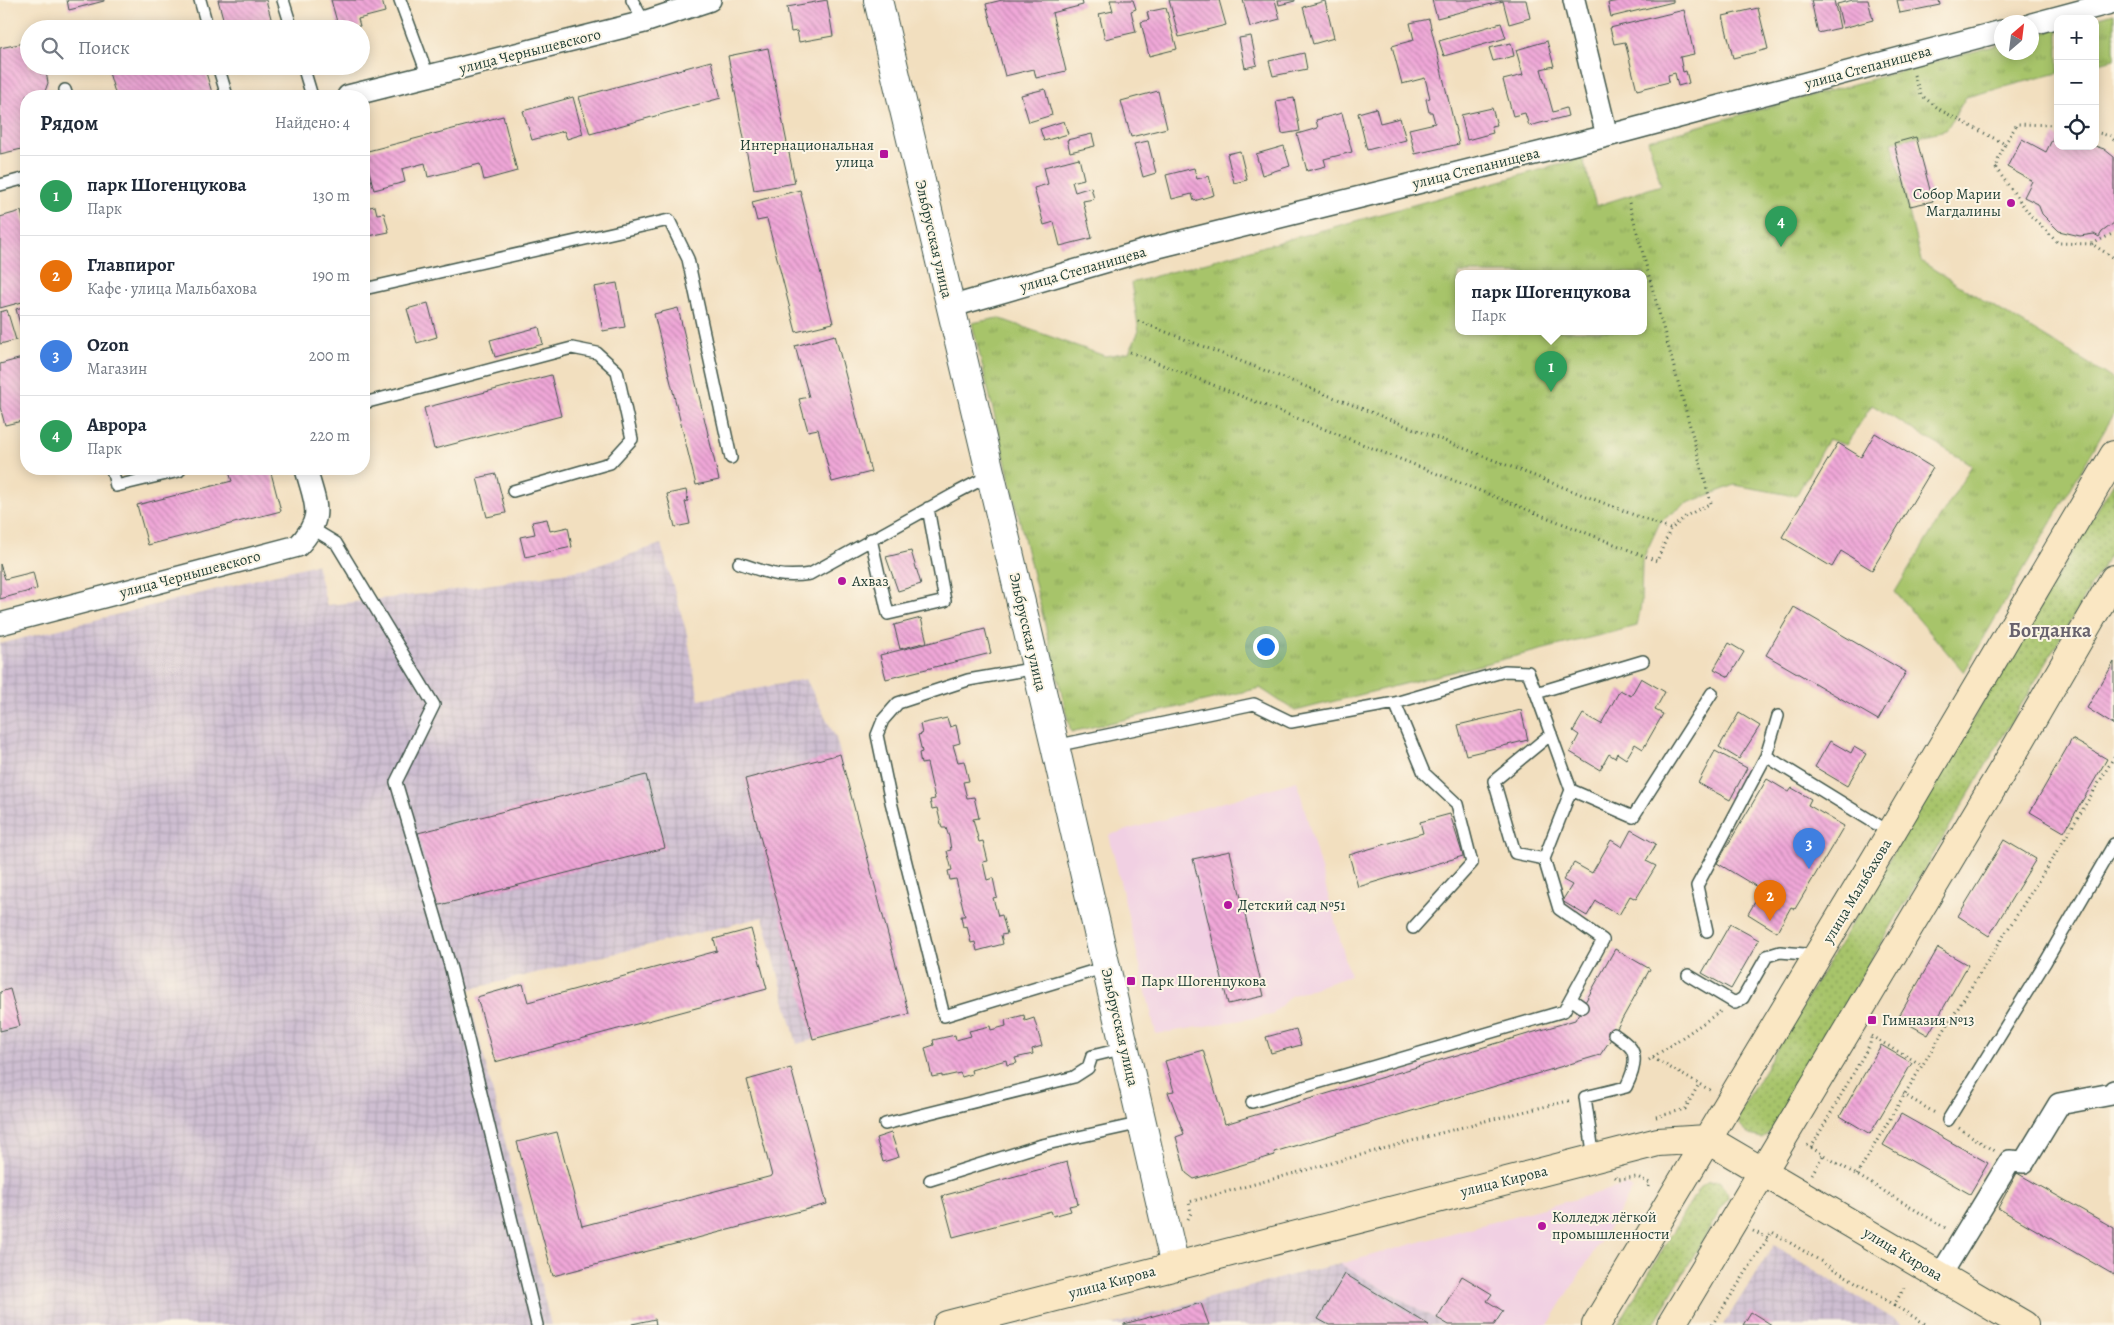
<!DOCTYPE html>
<html lang="ru">
<head>
<meta charset="utf-8">
<style>
	:root { --surface:#fff; --page:#f2f2f3; --text:#1f2937; --muted:#747a83; --line:#e0e1e3; --accent:#d93025 }
	body { margin:0; font-family:Alegreya,serif; background:var(--page); color:var(--text) }
	.controls { position:absolute; right:15px; top:15px; display:grid; overflow:hidden; border-radius:10px; box-shadow:0 2px 12px #0003 }
	.controls button { width:45px; height:45px; display:grid; place-items:center; padding:0; border:0; border-bottom:1px solid var(--line); background:var(--surface); color:var(--text); font:25px sans-serif }
	.compass { position:absolute; left:1994px; top:15px; width:45px; height:45px; border-radius:50%; background:var(--surface); box-shadow:0 2px 12px #0003; rotate:28deg }
	.you { position:absolute; left:1265px; top:646px; width:18px; height:18px; margin:-12px; border:4px solid #fff; border-radius:50%; background:#1a73e8; box-shadow:0 0 0 8px #1a73e833 }
	.badge { display:grid; place-items:center; width:32px; height:32px; border-radius:50%; background:var(--accent); color:#fff; font-size:16px; font-weight:700 }
	.pin { position:absolute; translate:-50% -41px; filter:drop-shadow(0 1px 2px #0008) }
	.pin::after { content:''; position:absolute; top:26px; width:18px; height:15px; background:inherit; clip-path:polygon(0 0,100% 0,50% 100%) }
	.popup { position:absolute; left:1455px; top:270px; width:192px; height:65px; box-sizing:border-box; display:grid; place-content:center; border-radius:10px; background:var(--surface); filter:drop-shadow(0 1px 4px #0005); font-size:16px; white-space:nowrap; color:var(--muted) }
	.popup b { font-size:19px; color:var(--text) }
	.popup::after { content:''; position:absolute; left:50%; top:100%; margin-left:-10px; border:10px solid transparent; border-top-color:var(--surface) }
	.list { margin:0; padding:0; list-style:none }
	h2 { display:flex; justify-content:space-between; align-items:center; height:65px; margin:0; padding:0 20px; font-size:21px }
	h2 small { font-size:16px; font-weight:400; color:var(--muted) }
	.list li { display:grid; grid-template-columns:32px 1fr auto; gap:15px; align-items:center; box-sizing:border-box; height:80px; padding:0 20px; border-top:1px solid var(--line) }
	.list b { display:block; font-size:19px; white-space:nowrap }
	.list p { margin:0; font-size:16px; white-space:nowrap; color:var(--muted) }
	.list em { font-size:16px; font-style:normal; color:var(--muted) }
	.icon { flex:none; width:28px; height:28px; fill:none; stroke:currentColor; stroke-width:2; stroke-linecap:round; stroke-linejoin:round }
	.map { position:relative; flex:none; width:2114px; height:1325px; overflow:hidden }
	.search { position:absolute; background:var(--surface); box-shadow:0 2px 12px #0003; left:20px; top:20px; width:350px; height:55px; display:flex; align-items:center; gap:12px; box-sizing:border-box; padding:0 18px; border-radius:28px; color:var(--muted); font-size:19px }
	.panel { position:absolute; background:var(--surface); box-shadow:0 2px 12px #0003; left:20px; top:90px; width:350px; height:385px; border-radius:20px }
	.map>svg:first-child { display:block }
</style>
</head>
<body>
<div class="map">
<svg width="2114" height="1325" viewBox="0 0 2114 1325">
	<defs>
		<pattern id="industrial-grid" width="8" height="8" patternUnits="userSpaceOnUse" patternTransform="scale(1.25)"><rect width="8" height="8" fill="#cebed1"/><path d="M0 4h8M4 0v8" fill="none" stroke="#b0a4b4"/></pattern>
		<pattern id="grass-dots" width="8" height="8" patternUnits="userSpaceOnUse" patternTransform="scale(1.25)"><rect width="8" height="8" fill="#a7c46b"/><path d="M2 2h.1M6 6h.1" fill="none" stroke="#87a059" stroke-width="1.8" stroke-linecap="round"/></pattern>
		<pattern id="park-tufts" width="24" height="20" patternUnits="userSpaceOnUse" patternTransform="scale(1.25)"><rect width="24" height="20" fill="#a7c46b"/><path d="M3 7l-1-3M5 7V3M7 7l1-3M15 17l-1-3M17 17v-4M19 17l1-3" fill="none" stroke="#87a059"/></pattern>
		<pattern id="building-back-hatch" width="6" height="6" patternUnits="userSpaceOnUse" patternTransform="scale(1.25)"><rect width="6" height="6" fill="#f0a7d8"/><path d="M-1 5l2 2M0 0l6 6M5-1l2 2" fill="none" stroke="#c289b0"/></pattern>
	</defs>
	<rect width="100%" height="100%" fill="#fcf5e5"/>
	<filter id="ink" filterUnits="userSpaceOnUse"><feTurbulence type="fractalNoise" baseFrequency=".02" numOctaves="2"/><feDisplacementMap in="SourceGraphic" scale="10" xChannelSelector="R" yChannelSelector="G"/><feConvolveMatrix kernelMatrix="1 2 1 2 8 2 1 2 1" color-interpolation-filters="sRGB"/></filter>
	<filter id="wash" filterUnits="userSpaceOnUse"><feTurbulence type="fractalNoise" baseFrequency=".0096" numOctaves="4" result="noise"/><feDisplacementMap in="SourceGraphic" scale="20" xChannelSelector="R" yChannelSelector="G"/><feGaussianBlur stdDeviation="1.12" result="paint"/><feColorMatrix in="noise" values="0 0 0 0 0 0 0 0 0 0 0 0 0 0 0 0 0 1.4 0 .05"/><feComposite in="paint" operator="in"/></filter>
	<g filter="url(#wash)">
		<rect width="100%" height="100%" fill="#f2dfbf"/>
		<path fill="#f1d0e3" d="M1297,781l53,195 -60,20 -18,19 -116,19 -47,-199z
			M1626,1185l7,4 -85,136h-102l-106,-61z"/>
		<path fill="url(#industrial-grid)" d="M661,544l26,90 12,66 107,-21 30,59 73,276 -112,30 -34,-127 -296,73 84,335h-551v-681l316,-80 11,41 114,-13 146,-23z
			M1774,1245l129,80h-180z
			M1340,1264l106,61h-335l192,-53z"/>
		<path fill="url(#grass-dots)" stroke="#638050" d="M2114,482v65l-343,584 -9,7 -12,-3 -11,-11v-11z
			M1719,1181l7,8 2,8 -75,128h-35l81,-137 8,-6z"/>
		<path fill="url(#park-tufts)" stroke="#638050" fill-rule="evenodd" d="M2114,13v46l-19,5v-45h-2z
			M2058,28v45l-92,24 -20,33 -54,12 29,119c63,42 130,77 193,119v34l-150,258 -69,-80 77,-127 -100,-60 -26,40 -18,-6 -32,57 -61,-11 -50,19 -25,18 -18,39 -1,43 -4,22 -342,85 -35,-23 -189,44 -99,-409 26,-5 107,38 24,-4 10,-21 -8,-48 452,-125 13,48 65,-21 -13,-45 353,-96 1,8h30v-16zM1458,273h186v58h-186z"/>
		<g id="blocks">
			<path fill="url(#building-back-hatch)" d="M67,0h37v1l-35,9z
				M218,0h48l8,29h-48z
				M331,0h51l3,12 -27,7 2,7 -21,3z
				M827,0l6,36 -34,6 -2,-11 -6,1 -4,-25z
				M1002,0h80l1,5 -31,8 14,58 -30,7 -2,-9 -29,7 -19,-72z
				M1110,0h23l3,9 -5,2 5,21 -31,7 -6,-25 14,-3z
				M1169,0h50l7,25 -47,12z
				M1243,0h32l5,19 -30,8z
				M1278,0h17v1l-16,4z
				M1432,0h94l4,18 -21,6 -6,-23 -66,17z
				M1622,0h51v2l-62,15 -3,-14z
				M1811,0h23l6,28 -22,5z
				M1853,0h15l5,20 -30,8 -6,-24z
				M1897,0h42l1,5 -40,8z
				M1325,1l9,37 -21,6 -10,-37z
				M1166,8l11,41 -28,7 -8,-34 8,-2 -2,-8z
				M1758,8l10,41 -35,9 -10,-42z
				M1684,10l10,44 -14,3 3,15 3,-1 3,12 -11,3 -3,-13 -7,2 1,7 -32,8 -12,-48 -11,2 -4,-16z
				M1429,19l30,125 -44,10 -6,-25 26,-6 -3,-11h-3l-3,-13 4,-1 -5,-20 -23,6 -10,-38 22,-6 -4,-17z
				M1501,23l5,15 -62,18 -5,-15z
				M1251,36l6,29 -12,3 -6,-30z
				M1547,41l7,25 -13,3 12,43 13,-4 2,8 -39,10 -4,-13 -12,3 -10,-36 20,-5 -7,-25z
				M29,42v24l39,1 -22,5 2,11 -4,11 -3,2h-15v8h-2l2,13v31l-26,6v-106z
				M1511,43l3,13 -21,5 -4,-13z
				M768,48l27,135 -41,7 -26,-134z
				M1304,53l3,16 -34,7 -4,-15z
				M711,61l10,37 -131,36 -11,-37z
				M107,66h97l9,30h-97z
				M237,66h23v1l-21,6z
				M1045,89l7,26 -23,7 -8,-27z
				M1158,91l9,37 -36,9 -10,-36z
				M573,97l10,37 -16,5 -3,-8 -32,9 -9,-29z
				M1294,98l6,33 -18,3 -6,-33z
				M1376,108l4,15 20,-5 6,22 -39,10 -9,-37z
				M1492,108l5,17 -6,1 2,7 -26,7 -6,-25z
				M1342,113l10,39 -28,7 2,7 -19,5 -10,-37 21,-6 -2,-8z
				M503,116l14,55 -33,9 -4,-16 -52,13 -3,-14 -23,6 3,13 -31,8 -10,-38z
				M1064,121l4,13 -24,7 -4,-12z
				M1092,134l3,12 -25,6 -3,-12z
				M2054,136l4,2v8h37l9,3 10,8v66l-12,9 -3,5 -5,-3 -14,2 -21,-5 -17,-17 -4,-10 -14,-7 8,-16 -25,-14 15,-28 24,13z
				M1916,137l17,64 -23,5 -16,-63z
				M1148,141l8,32 -13,4 -9,-33z
				M1284,146l6,20 -28,9 -6,-21z
				M1240,151l7,29 -13,3 -7,-29z
				M1079,158l5,21 -12,3 3,10 16,-5 3,12 -11,2 9,37 -32,8 -6,-24 -10,3 -10,-37 14,-4 -4,-17z
				M1194,168l3,11 12,-3 5,19 -20,6 -2,-7 -20,5 -6,-24z
				M800,190l33,133 -37,9 -29,-113 -10,2 -5,-19z
				M375,206l2,8 7,-1 5,19 -25,5v-29z
				M21,211l5,19v71l-26,7v-91z
				M364,247l5,18 -5,1z
				M617,283l8,44 -22,4 -9,-44z
				M428,303l9,34 -20,6 -10,-34z
				M26,306v41l-10,-38z
				M678,308l41,172 -23,5 -42,-171z
				M7,310l9,30 -16,4v-32z
				M539,327l4,17 -48,13 -5,-17z
				M835,335l36,137 -39,10 -14,-53 -10,2 -9,-32 10,-2 -14,-51z
				M26,357v63l-21,5 -5,-18v-43z
				M551,375l10,41 -127,33 -10,-41z
				M1875,433l58,35 -61,102 -31,-19 -9,16 -50,-30 56,-94 23,14z
				M228,469h42l11,42 -133,34 -11,-40 95,-24z
				M496,474l10,39 -19,4 -10,-39z
				M686,490l2,11 -3,1 5,22 -15,3 -8,-33z
				M547,519l3,12 18,-4 4,20 -47,10 -5,-20 15,-3 -3,-12z
				M911,551l10,33 -23,7 -12,-34z
				M0,564l5,15 28,-7 4,17 -37,10z
				M1794,607l112,65 -28,48 -112,-65z
				M921,618l6,24 -27,7 -6,-24z
				M985,629l6,24 -105,26 -6,-24z
				M1729,643l15,9 -15,25 -15,-8z
				M2114,662v63l-27,-17z
				M1641,678l24,14 -10,18 8,4 -20,35 -8,-5 -9,15 -9,-6 -2,5 -6,-4 -9,16 -30,-18 9,-17 -6,-4 10,-17 18,10 19,-34 11,6z
				M1521,710l7,30 -62,15 -8,-30z
				M1739,713l21,13 -21,33 -20,-12z
				M947,718l3,9 6,-2 4,18 -7,2 5,17 6,-1 5,20 -6,1 4,16 7,-1 5,21 -6,1 6,23 4,-1 5,20 -5,1 4,18 6,-2 4,19 -4,1 5,18 4,-1 5,19 -6,1 2,9 -26,7 -2,-9 -4,1 -4,-17 -4,1 -2,-11h4l-9,-37 -6,1 -2,-9 4,-1 -5,-19 4,-1 -2,-13 -3,-9h-4l-5,-20 -5,1 -2,-9 5,-1 -8,-36 -6,1 -2,-11 3,-1 -4,-17 4,-1 -2,-10z
				M2072,739l35,20 -43,73 -34,-20z
				M1830,741l21,12 3,-6 12,7 -19,32 -32,-19z
				M1715,751l32,17 -17,32 -32,-17z
				M840,754l69,260 -96,25 -68,-260z
				M646,775l19,73 -229,58 -18,-73z
				M1767,779l22,13 3,-4 19,11 -3,6 36,21 -49,83 -4,-2 -14,25 -29,-18 14,-24 -45,-27z
				M1450,814l13,42 -105,31 -9,-32 74,-22 -3,-11z
				M1631,830l25,14 -10,17 10,5 -20,33 -6,-3 -11,19 -23,-14 -9,15 -25,-15 10,-16 -9,-5 11,-17 18,10 19,-33 11,7z
				M2004,840l32,19 -47,77 -31,-20z
				M1230,851l34,145 -36,8 -35,-145z
				M1730,924l29,16 -28,49 -29,-16z
				M751,929l16,60 -272,73 -18,-65 46,-13 5,18 189,-51 -3,-12z
				M1938,948l30,17 -40,70 -30,-17z
				M1615,949l35,20 -39,70 -11,16 -326,97 1,3 -81,24 -8,-6 -10,-36 8,-3 -16,-42 6,-1 -9,-30 38,-11 22,74 350,-104z
				M10,989l10,37 -20,5v-39z
				M1024,1015l1,6 9,-3 8,28 -10,3 1,5 -18,4 2,5 -10,2 -1,-5 -35,10 1,4 -10,3 -2,-4 -18,4v-2l-10,2 -7,-29 9,-3 -1,-5 22,-5 1,5 15,-4 -2,-5 21,-5 1,4 15,-4 -1,-6z
				M1296,1029l5,16 -30,8 -5,-16z
				M1881,1045l31,18 -42,71 -30,-18z
				M791,1068l36,136 -274,72 -36,-134 40,-10 25,94 190,-50 -25,-96z
				M1901,1114l87,49 -18,31 -87,-49z
				M891,1133l8,24 -16,5 -7,-24z
				M1067,1162l11,42 -9,2 2,5 -18,5 -2,-5 -98,26 -11,-41z
				M2017,1173l97,55v47l-116,-67z
				M1345,1274l84,51h-100l-11,-6z
				M1462,1276l30,18 -5,7 16,10 -9,14h-45l-12,-7z
				M1201,1303l8,22h-85v-1z
				M1751,1312l21,13h-29z
				M655,1319l1,6h-24v-1z"/>
		</g>
	</g>
	<g filter="url(#ink)">
		<use href="#blocks" fill-opacity="0" stroke="#3f5549" stroke-width="1"/>
		<g fill="none" stroke-linecap="round" stroke-linejoin="round">
			<defs>
				<path id="service" d="M200,0l8,29
					M283,0l9,29
					M400,0l28,76
					M632,0l12,22
					M218,66l9,30
					M303,66l9,30
					M65,90l2,6
					M0,185l26,-7
					M364,289l305,-69 19,39 43,199
					M364,403l208,-55 25,5 20,18 15,68 -22,24 -97,28
					M112,469l4,17 63,-15 -1,-2
					M313,529l23,14 98,162 -38,77 55,187 86,356
					M871,539l17,75 57,-13 -17,-93
					M739,563c26,9 42,16 71,11l148,-82 21,-11 13,-2
					M1037,668l-69,12 -70,23 -15,17 -6,15 14,67 53,214 162,-49
					M1395,703l29,70 33,31 15,59 -59,65
					M1055,746l199,-42 37,18 104,-19 110,-32 23,1 8,21 107,-32
					M1766,756l12,-40
					M1571,790l62,27 79,-124
					M1544,859l-29,-6 -21,-72 57,-47
					M1707,931l-10,-45 69,-130 125,77
					M1688,975l47,28 8,-5 24,-42 13,-4 37,3
					M1571,999l11,8
					M1252,1102l312,-91 39,-71 -44,-31 -15,-50 27,-69 -35,-97
					M1948,1120l98,-159 68,-117
					M885,1124l189,-47 14,-9 4,-12 33,-8
					M1594,1159l-9,-62 41,-10c5,-10 12,-26 6,-37 -3,-6 -13,-12 -18,-16
					M930,1180l112,-35 100,-22"/>
				<path id="minor" d="M1574,0l33,136
					M2032,24l82,-22
					M348,96l296,-74 66,-22
					M950,307l196,-57 461,-114 395,-105
					M0,624l298,-78c28,-30 17,-42 8,-77
					M1940,1276l70,-115 14,1 35,-58 53,-10 2,-3"/>
				<path id="tertiary" d="M878,0l177,746 120,520"/>
				<path id="secondary" d="M947,1325l711,-183 49,-3 317,186
					M1596,1325l295,-492 223,-378
					M1671,1325l345,-577 98,-169"/>
			</defs>
			<use href="#service" stroke="#3f5549" stroke-width="14"/>
			<use href="#minor" stroke="#3f5549" stroke-width="24"/>
			<use href="#tertiary" stroke="#3f5549" stroke-width="30"/>
			<use href="#secondary" stroke="#3f5549" stroke-width="30"/>
			<path stroke="#3f5549" stroke-width="3" stroke-dasharray="1 4" stroke-linecap="butt" d="M1914,75l7,20 21,16 63,33 -10,23 36,49 27,27 34,1 22,14
				M2095,132l15,4 4,4
				M2005,144l12,-20 41,1
				M2092,244l22,-11
				M1138,321l532,208
				M1130,352l527,209 13,-31 16,-14 25,-13 -83,-304
				M1871,1036l51,29
				M1653,1058l46,26
				M1649,1060l72,-49
				M1903,1094l32,19
				M1656,1117l29,-8 14,-25 11,6
				M1959,1128l35,23
				M1807,1145l140,84
				M1811,1148l59,-104 1,-6
				M1812,1174l11,-19
				M1857,1175c81,-142 174,-277 257,-418
				M1615,1177l3,2 19,-2 13,6 -2,7
				M1188,1219l3,-6 -2,-11 292,-80 91,-22
				M1753,1231l15,7 4,-6 122,73 10,-17
				M1894,1305l33,20
				M1712,1325l56,-87"/>
			<use href="#service" stroke="#fff" stroke-width="11"/>
			<use href="#minor" stroke="#fff" stroke-width="21"/>
			<use href="#tertiary" stroke="#fff" stroke-width="28"/>
			<use href="#secondary" stroke="#fae7c3" stroke-width="28"/>
		</g>
	</g>
	<g fill="#b5179e" stroke="#fcf5e5" stroke-width="2">
		<rect x="879" y="149" width="10" height="10" rx="2.5"/>
		<circle cx="2011" cy="203" r="5"/>
		<circle cx="842" cy="581" r="5"/>
		<circle cx="1228" cy="905" r="5"/>
		<rect x="1126" y="976" width="10" height="10" rx="2.5"/>
		<rect x="1867" y="1015" width="10" height="10" rx="2.5"/>
		<circle cx="1542" cy="1226" r="5"/>
	</g>
	<g text-anchor="middle" stroke-width="4" stroke-linejoin="round" paint-order="stroke">
		<g font-size="15" fill="#1f3d34" stroke="#fcf5e5">
			<text transform="translate(530 51) rotate(-14)" y="5">улица Чернышевского</text>
			<text transform="translate(1868 67) rotate(-15)" y="5">улица Степанищева</text>
			<text transform="translate(1476 168) rotate(-14)" y="5">улица Степанищева</text>
			<text transform="translate(934 239) rotate(77)" y="5">Эльбрусская улица</text>
			<text transform="translate(1083 269) rotate(-16)" y="5">улица Степанищева</text>
			<text transform="translate(190 574) rotate(-15)" y="5">улица Чернышевского</text>
			<text transform="translate(1028 632) rotate(77)" y="5">Эльбрусская улица</text>
			<text transform="translate(1857 891) rotate(-59)" y="5">улица Мальбахова</text>
			<text transform="translate(1120 1027) rotate(77)" y="5">Эльбрусская улица</text>
			<text transform="translate(1504 1181) rotate(-14)" y="5">улица Кирова</text>
			<text transform="translate(1903 1254) rotate(31)" y="5">улица Кирова</text>
			<text transform="translate(1112 1282) rotate(-15)" y="5">улица Кирова</text>
		</g>
		<g font-size="15" fill="#1f3d34" stroke="#fcf5e5" text-anchor="start">
			<text x="874" y="150" text-anchor="end">Интернациональная<tspan x="874" dy="17">улица</tspan></text>
			<text x="2001" y="199" text-anchor="end">Собор Марии<tspan x="2001" dy="17">Магдалины</tspan></text>
			<text x="852" y="586">Ахваз</text>
			<text x="1238" y="910">Детский сад №51</text>
			<text x="1141" y="986">Парк Шогенцукова</text>
			<text x="1882" y="1025">Гимназия №13</text>
			<text x="1552" y="1222">Колледж лёгкой<tspan x="1552" dy="17">промышленности</tspan></text>
		</g>
		<g font-size="20" font-weight="bold" fill="#68626d" stroke="#fcf5e5">
			<text x="2050" y="637">Богданка</text>
		</g>
	</g>
</svg>
<div class="controls">
<button>+</button>
<button>−</button>
<button><svg class="icon" aria-label="locate" viewBox="0 0 24 24"><circle cx="12" cy="12" r="6"/><path d="M12 2v4M12 18v4M2 12h4M18 12h4"/></svg></button>
</div>
<svg class="compass" viewBox="-18 -18 36 36"><path d="M0-13l5 13h-10z" fill="#e53935"/><path d="M0 13l5-13h-10z" fill="#747a83"/></svg>
<div class="you"></div>
<div class="pin badge" style="left:1551px;top:392px;background:#2e9e5b">1</div>
<div class="popup"><b>парк Шогенцукова</b>Парк</div>
<div class="pin badge" style="left:1770px;top:921px;background:#e8710a">2</div>
<div class="pin badge" style="left:1809px;top:869px;background:#3f7fe0">3</div>
<div class="pin badge" style="left:1781px;top:247px;background:#2e9e5b">4</div>
<div class="search"><svg class="icon" aria-label="search" viewBox="0 0 24 24"><circle cx="10" cy="10" r="6"/><path d="M15 15l6 6"/></svg>Поиск</div>
<section class="panel">
<h2>Рядом<small>Найдено: 4</small></h2>
<ul class="list">
<li><span class="badge" style="background:#2e9e5b">1</span><div><b>парк Шогенцукова</b><p>Парк</p></div><em>130 m</em></li>
<li><span class="badge" style="background:#e8710a">2</span><div><b>Главпирог</b><p>Кафе · улица Мальбахова</p></div><em>190 m</em></li>
<li><span class="badge" style="background:#3f7fe0">3</span><div><b>Ozon</b><p>Магазин</p></div><em>200 m</em></li>
<li><span class="badge" style="background:#2e9e5b">4</span><div><b>Аврора</b><p>Парк</p></div><em>220 m</em></li>
</ul>
</section>
</div>
</body>
</html>
